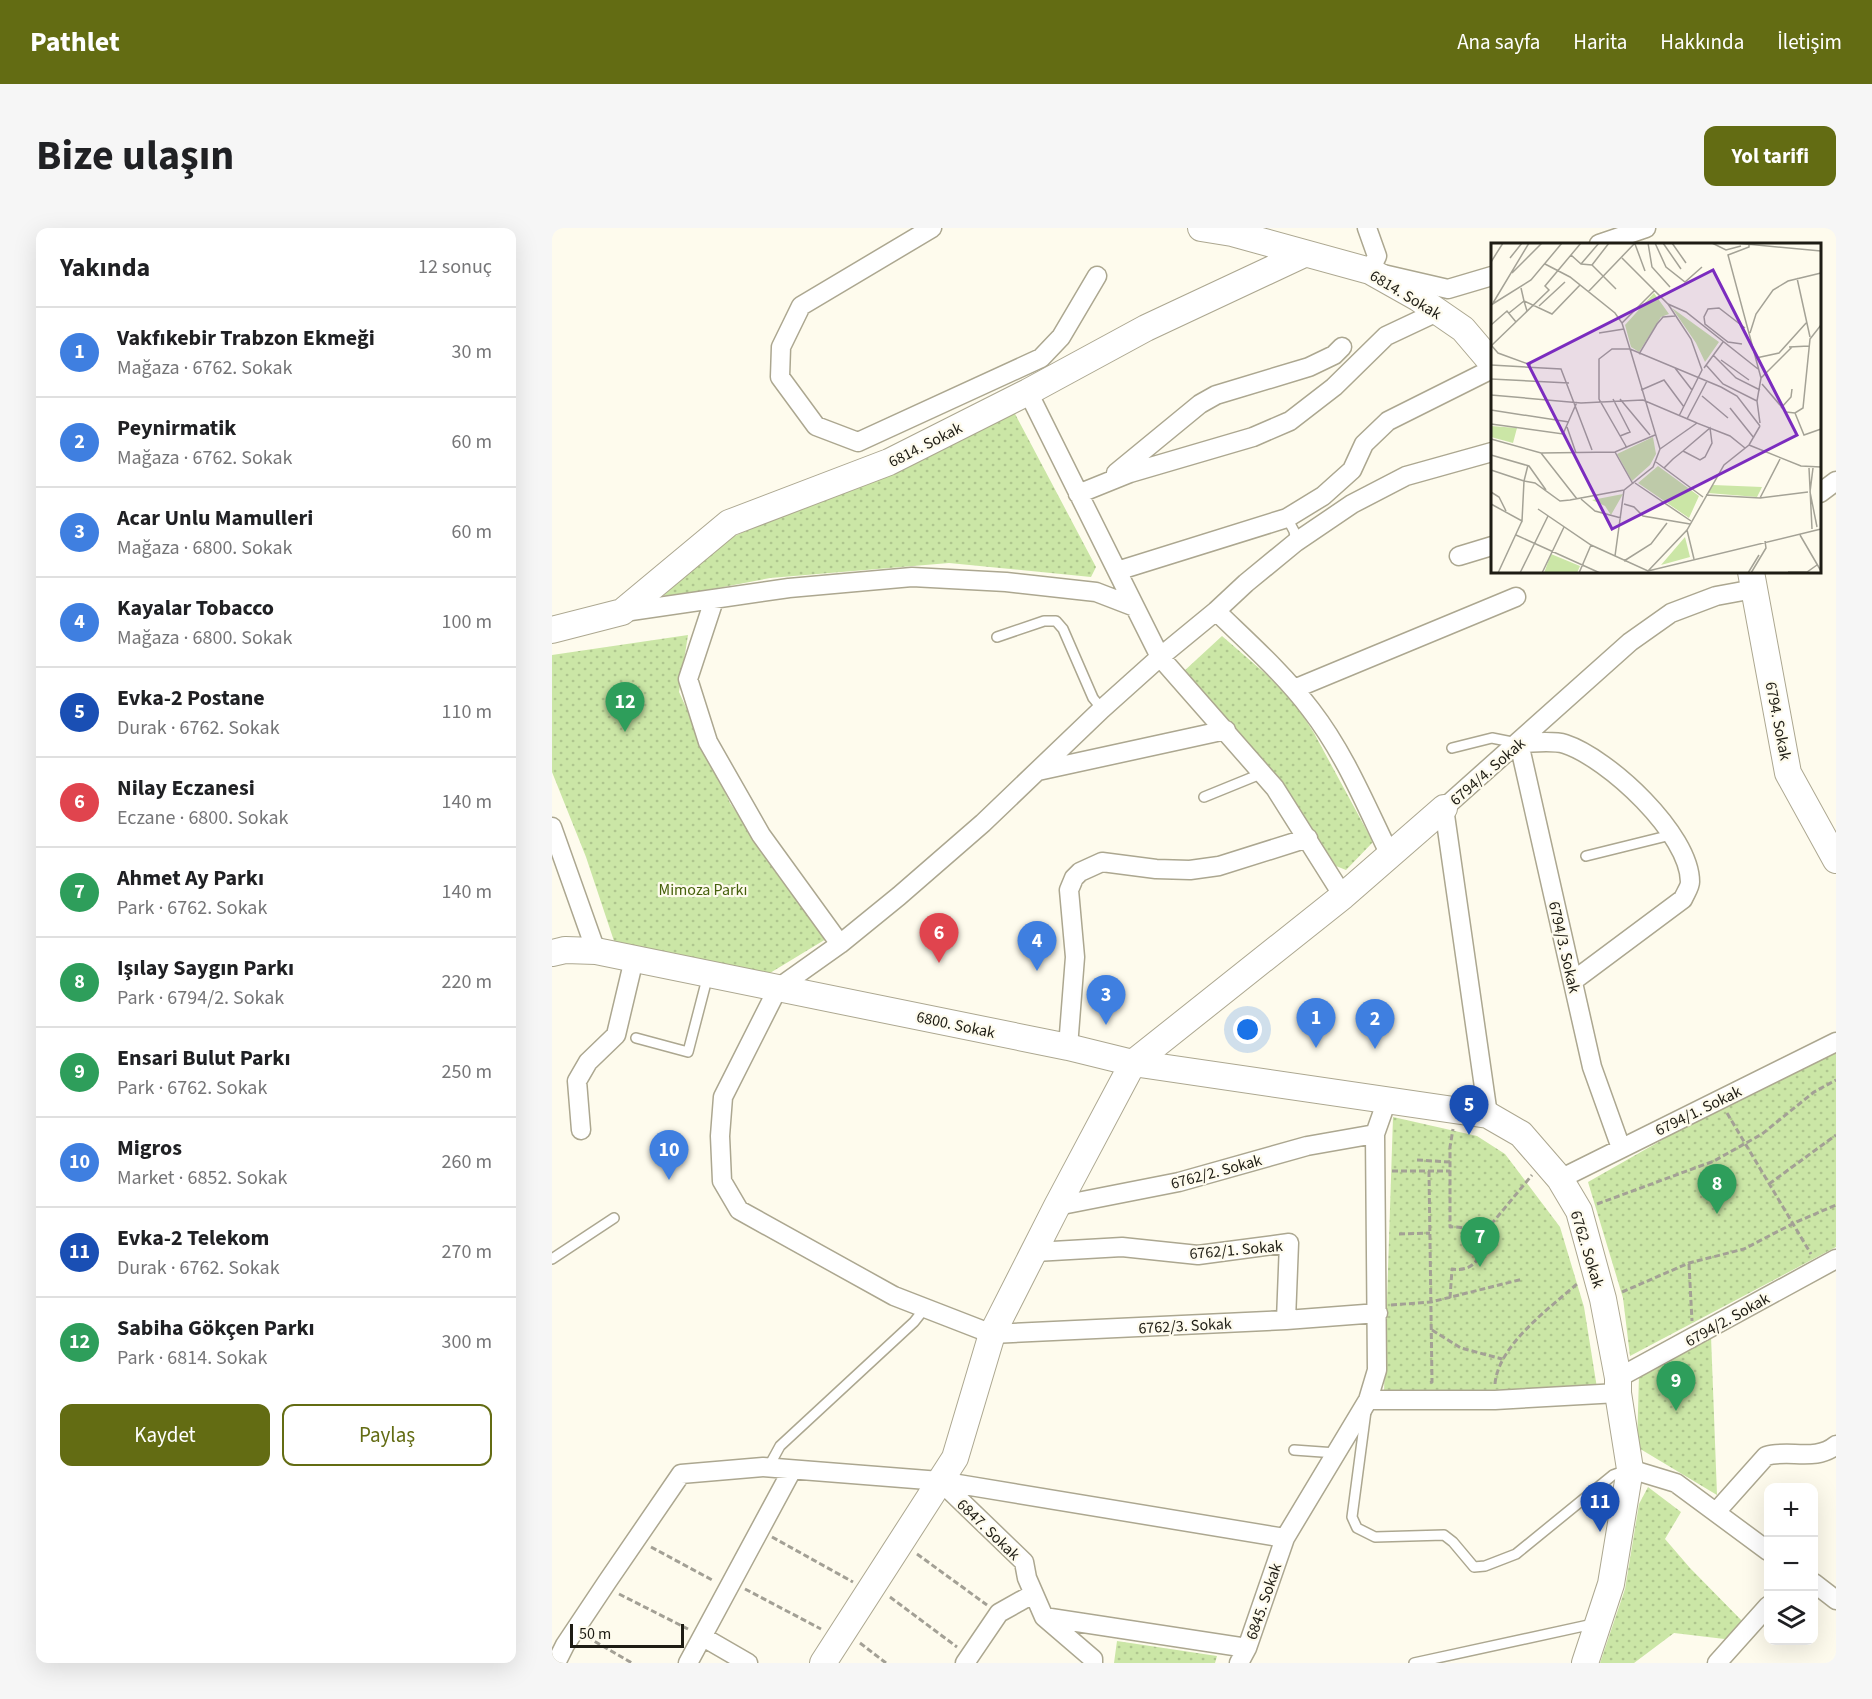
<!DOCTYPE html>
<html lang="tr">
<head>
<meta charset="utf-8">
<style>
	:root { --surface:#fff; --page:#f6f6f6; --text:#202124; --muted:#757577; --line:#e0e0e0; --accent:#636c13 }
	body { margin:0; font-family:"Source Sans 3",sans-serif; background:var(--page); color:var(--text) }
	.controls { position:absolute; right:18px; bottom:18px; display:grid; overflow:hidden; border-radius:12px; box-shadow:0 6px 24px #0002 }
	.controls button { width:54px; height:54px; display:grid; place-items:center; padding:0; border:0; border-bottom:2px solid var(--line); background:var(--surface); color:var(--text); font:30px sans-serif }
	.scale { position:absolute; left:18px; bottom:15px; width:114px; box-sizing:border-box; padding-left:6px; border:3px solid #1e1c14; border-top:0; font-size:16px; line-height:21px; white-space:nowrap; color:#1e1c14; -webkit-text-stroke:4px #fefbed; paint-order:stroke }
	.you { position:absolute; left:696px; top:802px; width:21px; height:21px; margin:-15px; border:4px solid #fff; border-radius:50%; background:#1a73e8; box-shadow:0 0 0 9px #1a73e833 }
	.badge { display:grid; place-items:center; width:39px; height:39px; border-radius:50%; background:var(--accent); color:#fff; font-size:20px; font-weight:700 }
	.pin { position:absolute; translate:-50% -50px; filter:drop-shadow(0 2px 3px #0008) }
	.pin::after { content:''; position:absolute; top:32px; width:21px; height:18px; background:inherit; clip-path:polygon(0 0,100% 0,50% 100%) }
	.list { margin:0; padding:0; list-style:none }
	h2 { display:flex; justify-content:space-between; align-items:center; height:78px; margin:0; padding:0 24px; font-size:26px }
	h2 small { font-size:20px; font-weight:400; color:var(--muted) }
	.list li { display:grid; grid-template-columns:39px 1fr auto; gap:18px; align-items:center; box-sizing:border-box; height:90px; padding:0 24px; border-top:2px solid var(--line) }
	.list b { display:block; font-size:22px; white-space:nowrap }
	.list p { margin:0; font-size:20px; white-space:nowrap; color:var(--muted) }
	.list em { font-size:20px; font-style:normal; color:var(--muted) }
	.actions { display:flex; gap:12px; padding:18px 24px }
	.actions a { flex:1; padding:14px 0; border:2px solid var(--accent); border-radius:12px; text-align:center; font-size:21px; color:var(--accent) }
	.actions .main { background:var(--accent); color:#fff }
	.icon { flex:none; width:33px; height:33px; fill:none; stroke:currentColor; stroke-width:2; stroke-linecap:round; stroke-linejoin:round }
	.map { position:relative; flex:none; width:1284px; height:1435px; overflow:hidden; border-radius:12px }
	header { display:flex; align-items:center; gap:36px; box-sizing:border-box; height:84px; padding:0 30px; background:var(--accent); color:#fff }
	header strong { font-size:28px }
	nav { display:flex; gap:33px; margin-inline-start:auto; font-size:21px }
	.intro { display:flex; align-items:center; justify-content:space-between; box-sizing:border-box; height:144px; padding:0 36px }
	h1 { margin:0; font-size:42px }
	.button { padding:15px 27px; border-radius:12px; background:var(--accent); color:#fff; font-size:21px; font-weight:700 }
	main { display:flex; gap:36px; padding:0 36px }
	aside { flex:1; background:var(--surface); border-radius:12px; box-shadow:0 6px 24px #0002 }
	.map>svg:first-child { display:block }
</style>
</head>
<body>
<header>
<strong>Pathlet</strong>
<nav><a>Ana sayfa</a><a>Harita</a><a>Hakkında</a><a>İletişim</a></nav>
</header>
<div class="intro"><h1>Bize ulaşın</h1><a class="button">Yol tarifi</a></div>
<main>
<aside>
<h2>Yakında<small>12 sonuç</small></h2>
<ul class="list">
<li><span class="badge" style="background:#3f7fe0">1</span><div><b>Vakfıkebir Trabzon Ekmeği</b><p>Mağaza · 6762. Sokak</p></div><em>30 m</em></li>
<li><span class="badge" style="background:#3f7fe0">2</span><div><b>Peynirmatik</b><p>Mağaza · 6762. Sokak</p></div><em>60 m</em></li>
<li><span class="badge" style="background:#3f7fe0">3</span><div><b>Acar Unlu Mamulleri</b><p>Mağaza · 6800. Sokak</p></div><em>60 m</em></li>
<li><span class="badge" style="background:#3f7fe0">4</span><div><b>Kayalar Tobacco</b><p>Mağaza · 6800. Sokak</p></div><em>100 m</em></li>
<li><span class="badge" style="background:#1a4fb4">5</span><div><b>Evka-2 Postane</b><p>Durak · 6762. Sokak</p></div><em>110 m</em></li>
<li><span class="badge" style="background:#e0444e">6</span><div><b>Nilay Eczanesi</b><p>Eczane · 6800. Sokak</p></div><em>140 m</em></li>
<li><span class="badge" style="background:#2e9e5b">7</span><div><b>Ahmet Ay Parkı</b><p>Park · 6762. Sokak</p></div><em>140 m</em></li>
<li><span class="badge" style="background:#2e9e5b">8</span><div><b>Işılay Saygın Parkı</b><p>Park · 6794/2. Sokak</p></div><em>220 m</em></li>
<li><span class="badge" style="background:#2e9e5b">9</span><div><b>Ensari Bulut Parkı</b><p>Park · 6762. Sokak</p></div><em>250 m</em></li>
<li><span class="badge" style="background:#3f7fe0">10</span><div><b>Migros</b><p>Market · 6852. Sokak</p></div><em>260 m</em></li>
<li><span class="badge" style="background:#1a4fb4">11</span><div><b>Evka-2 Telekom</b><p>Durak · 6762. Sokak</p></div><em>270 m</em></li>
<li><span class="badge" style="background:#2e9e5b">12</span><div><b>Sabiha Gökçen Parkı</b><p>Park · 6814. Sokak</p></div><em>300 m</em></li>
</ul>
<div class="actions"><a class="main">Kaydet</a><a>Paylaş</a></div>
</aside>
<div class="map">
<svg width="1284" height="1435" viewBox="0 0 1284 1435">
	<defs>
		<pattern id="park-dots" width="8" height="8" patternUnits="userSpaceOnUse" patternTransform="scale(1.5)"><rect width="8" height="8" fill="#cbe6a6"/><path d="M2 2h.1M6 6h.1" fill="none" stroke="#aec58e" stroke-width="1.8" stroke-linecap="round"/></pattern>
	</defs>
	<rect width="100%" height="100%" fill="#fefbed"/>
	<path fill="url(#park-dots)" d="M461,182l83,157 -5,10 -142,-14 -179,15 -110,21 38,-36 30,-24z
		M136,407l-9,57 51,111 96,136 -56,34 -155,-29 -29,-87 -34,-85v-117z
		M670,408l45,39 29,30 18,28 59,109 -27,28 -10,-4 -54,-83 -52,-61 -47,-50z
		M1284,825v194l-206,109 -7,-58 -35,-116 111,-63z
		M841,889l84,19 28,18 55,73 24,80 13,81 -213,4z
		M1159,1108l6,159 -80,-48 2,-72z
		M1096,1259l33,25 -16,27 25,29 57,58 -14,14 -59,-7 -40,30h-34l25,-74 14,-85z
		M565,1413l100,15 -2,7h-101z"/>
	<g fill="none" stroke-linecap="round" stroke-linejoin="round">
		<defs>
			<path id="lane" d="M735,290l7,13 2,11
				M445,409l47,-16h12l7,8 30,69 9,11
				M900,520l40,-10 25,5
				M652,569l59,-24
				M1034,628l85,-21
				M84,810l52,14 20,-77
				M0,1031l62,-41
				M814,1183l-14,106 5,11 18,9 69,-2 9,7 21,25 11,-1 31,-12 97,-79 14,-5
				M742,1222l42,3
				M216,1240l12,-22 134,-124 11,-14
				M862,1435l179,-39"/>
			<path id="street" d="M380,0l-131,78 -20,41 -1,30 36,49 42,16 183,-84 20,-21 36,-61
				M815,0l10,28 -7,15 78,18 44,-13
				M1047,16l47,-16
				M476,164l107,215
				M564,245l84,-69 16,-9 93,-28 25,-12 8,-8
				M1268,265l16,-12
				M526,266l52,-21 123,-36 37,-16 44,-34 52,-51 51,-24
				M907,328l33,-10
				M565,343l170,-53 36,-22 29,-26 12,-26 24,-23 104,-52
				M162,372l-26,79 20,63 53,93 79,109
				M664,383c33,32 68,63 95,99 34,44 55,96 79,145
				M72,384l165,-24 123,-11 94,5 90,10 39,15 25,50 115,131 68,108
				M742,461l222,-92
				M486,543l188,-41
				M0,599l44,124
				M1021,753l110,-82c2,-5 7,-12 7,-17 0,-48 -82,-124 -125,-138 -13,-4 -32,-1 -46,-1l73,324 29,81
				M516,819l7,-90 -6,-67 5,-12 6,-6 22,-10 54,7 34,1 29,-4 89,-28
				M936,887l-44,-307 186,-166 41,-29 45,-17 38,-7
				M29,902l-4,-49 11,-19 28,-27 18,-76
				M1008,951l276,-137
				M505,978l122,-24 128,-36 68,-12
				M483,1024l87,-5 76,8 91,-12 -3,77
				M826,1085l-92,7 -294,14 -98,-38 -155,-86 -17,-29 -2,-45 3,-39 55,-109 62,-44 59,-48 84,-73 119,-114 58,-52 56,-46 30,-28 50,-41 56,-38 54,-28 86,-24
				M1066,1150l218,-119
				M816,1172h127l123,-7
				M1078,1241l46,14 92,68
				M388,1253l84,81 3,16 17,39 49,42v4
				M1164,1284l50,-56c23,-7 50,6 70,-11
				M1262,1355l22,17
				M492,1389l203,31
				M151,1409l45,26
				M4,1435l9,-18 42,-63 74,-108 82,-7 177,14 345,57
				M136,1435l104,-193
				M413,1435l34,-50 34,-19
				M687,1435l8,-15 38,-110 83,-138 9,-30 -2,-236 12,-34
				M1165,1435l51,-57"/>
			<path id="secondary" d="M649,0l31,5 138,38 48,27 45,31 29,34
				M1199,344l37,201 48,87
				M0,402l70,-18 107,-89 160,-61 139,-70 118,-64 158,-74
				M0,725l13,-3 31,1 472,96 65,16 355,52 33,19 39,45 19,32 24,88 15,79v15l12,76 -19,115 -26,79
				M271,1435l132,-205 37,-124 65,-128 76,-143 210,-167 101,-88"/>
		</defs>
		<use href="#lane" stroke="#aca790" stroke-width="12"/>
		<use href="#street" stroke="#aca790" stroke-width="21"/>
		<use href="#secondary" stroke="#aca790" stroke-width="28"/>
		<path stroke="#a3a095" stroke-width="3" stroke-dasharray="6 3" stroke-linecap="butt" d="M1175,885l84,141
			M865,932l33,2
			M840,943h58
			M877,943l3,211 -3,1
			M1217,956l67,-49
			M1045,976l117,-43 48,-27 52,-42 22,-12
			M847,1006l31,-1
			M925,1008l17,-15 38,-46
			M1137,1036l3,57
			M1070,1064l67,-29 55,-14 50,-26 42,-18
			M898,1070l2,-29c36,6 40,-45 -2,-42v-80l3,-18
			M839,1077l40,-3 92,-23
			M880,1102l29,18 41,11
			M943,1156c3,-39 55,-76 83,-101
			M220,1309l81,45
			M99,1319l63,34
			M365,1326l70,51
			M193,1361l76,40
			M67,1366l69,35
			M338,1369l67,50
			M35,1409l45,26
			M308,1415l26,20"/>
		<use href="#lane" stroke="#fff" stroke-width="9"/>
		<use href="#street" stroke="#fff" stroke-width="18"/>
		<use href="#secondary" stroke="#fff" stroke-width="26"/>
	</g>
	<g text-anchor="middle" stroke-width="4.5" stroke-linejoin="round" paint-order="stroke">
		<g font-size="16" fill="#1e1c14" stroke="#fefbed">
			<text transform="translate(854 66) rotate(31)" y="6">6814. Sokak</text>
			<text transform="translate(373 216) rotate(-27)" y="6">6814. Sokak</text>
			<text transform="translate(1227 493) rotate(79)" y="6">6794. Sokak</text>
			<text transform="translate(935 543) rotate(-41)" y="6">6794/4. Sokak</text>
			<text transform="translate(1013 719) rotate(77)" y="6">6794/3. Sokak</text>
			<text transform="translate(404 796) rotate(12)" y="6">6800. Sokak</text>
			<text transform="translate(1146 882) rotate(-26)" y="6">6794/1. Sokak</text>
			<text transform="translate(664 943) rotate(-15)" y="6">6762/2. Sokak</text>
			<text transform="translate(684 1021) rotate(-5)" y="6">6762/1. Sokak</text>
			<text transform="translate(1036 1021) rotate(73)" y="6">6762. Sokak</text>
			<text transform="translate(1175 1091) rotate(-29)" y="6">6794/2. Sokak</text>
			<text transform="translate(633 1097) rotate(-3)" y="6">6762/3. Sokak</text>
			<text transform="translate(437 1301) rotate(44)" y="6">6847. Sokak</text>
			<text transform="translate(711 1373) rotate(-71)" y="6">6845. Sokak</text>
		</g>
		<g font-size="16" fill="#46610c" stroke="#fefbed">
			<text x="151" y="667">Mimoza Parkı</text>
		</g>
	</g>
	<g transform="translate(939 15)">
		<rect width="330" height="330" fill="#fefbed"/>
		<path d="M163,50l15,21 -8,3 -22,35 -8,-5 -6,-22zM181,65l47,34 -14,20 -9,-19zM0,183l26,2 -4,15 -22,-6zM162,194l3,17 -6,11 -18,16 -15,-27zM167,223l41,30 -10,22 -51,-35zM222,242l49,2 -5,10 -49,-4zM132,251l-12,21 -6,-9 -13,-6zM194,294l5,20 -29,8zM60,311l29,12 -3,7h-33z" fill="#cbe6a6"/>
		<path fill="none" stroke="#a4a296" stroke-width="1.5" d="M118,0l-17,22 24,24M157,0l4,24 18,20M164,0l11,24 19,15 17,-15M172,0l18,26M181,0l14,20M221,0l14,7 15,-4M245,0l85,8M258,0v4l-21,8 33,123 -4,23 3,22M144,1l10,27M80,12l10,9 11,1M19,15l12,-15M131,15l46,46 18,8 72,57M0,19l12,-19M54,21l25,13 45,36 7,10 8,26M90,21l18,-21M21,30l30,-30M306,35l13,59M30,45l3,13 28,13 28,-29M97,49l47,-49M2,60l36,-60M177,61l23,35 11,31 -23,46M0,62l40,-25 31,-37M48,63l26,-24M18,70l15,-12 3,10M131,80l33,-33M0,82l16,-14 9,11M108,90l25,-4M259,90l6,-19 17,-24 15,-9 33,-8M251,101l-14,-2 -23,-18 -1,-7 4,-8 11,-1 26,20M0,103l58,-56 -4,-4 36,-43M1,103l6,7 33,12M298,104l20,-1M148,111l18,-30 6,-7 12,-1M222,112l23,23 24,12M265,115l23,-5 28,-31M230,117l28,20M0,122l70,4 31,81M215,122l17,19 34,17M184,125l17,22M213,125l19,-26M270,135l31,-31M0,136l78,4M271,141l24,28 9,1 8,-5 7,-69 11,-14M150,147l23,-10 20,27M0,152l90,8 62,-3 54,23M211,153l26,22M122,156l17,33 -10,4M129,156l30,36M239,165l24,30M290,165l10,-11 1,-8M0,167l78,12M304,170l9,22 17,-6M196,176l20,-38M0,181l72,10 14,-32M76,184l9,26M0,196l50,14 74,-1 40,-17M258,202l52,21 20,1M136,205l-28,-49v-40l13,-10h18l91,38 16,9 23,30M169,206l37,-26 33,13 15,12M124,209l18,32M50,210l36,46M0,212l38,11 17,24M165,219l47,35M173,225l9,-9 10,-8 27,-23 2,15 -7,14 -5,3 -17,-9M318,225l3,61M322,225l-3,24 7,35M0,227l33,11 4,-16M144,240l56,38M0,249l8,5 7,14M215,252l54,3 20,-39M269,255l48,-6M90,256l14,12 26,7M0,261l31,17 2,-40 11,2 25,18 10,-1 54,-10 29,-23 7,-18 -30,-100M133,261l10,3 9,9 47,8M47,266l53,36 57,26 173,-42M196,287l7,29M25,292l84,38M309,292l21,36M124,313l9,-66M133,318l27,-17 16,-21M157,328l39,-41 37,-65 25,-20 11,-19M297,329h19l10,-7M7,330l24,-52M29,330l28,-57M51,330l22,-46M88,330l12,-28M257,330l11,-18M260,330l15,-25 -1,-7"/>
		<path fill="#7b2cbf" fill-opacity="0.15" stroke="#7b2cbf" stroke-width="3" d="M222,27l84,165 -185,94 -84,-165z"/>
		<rect width="330" height="330" fill="none" stroke="#1e1c14" stroke-width="3"/>
	</g>
</svg>
<div class="controls">
<button>+</button>
<button>−</button>
<button><svg class="icon" aria-label="layers" viewBox="0 0 24 24"><path d="M12 4l9 5-9 5-9-5zM3 14l9 5 9-5"/></svg></button>
</div>
<div class="scale">50 m</div>
<div class="you"></div>
<div class="pin badge" style="left:764px;top:820px;background:#3f7fe0">1</div>
<div class="pin badge" style="left:823px;top:821px;background:#3f7fe0">2</div>
<div class="pin badge" style="left:554px;top:797px;background:#3f7fe0">3</div>
<div class="pin badge" style="left:485px;top:743px;background:#3f7fe0">4</div>
<div class="pin badge" style="left:917px;top:907px;background:#1a4fb4">5</div>
<div class="pin badge" style="left:387px;top:735px;background:#e0444e">6</div>
<div class="pin badge" style="left:928px;top:1039px;background:#2e9e5b">7</div>
<div class="pin badge" style="left:1165px;top:986px;background:#2e9e5b">8</div>
<div class="pin badge" style="left:1124px;top:1183px;background:#2e9e5b">9</div>
<div class="pin badge" style="left:117px;top:952px;background:#3f7fe0">10</div>
<div class="pin badge" style="left:1048px;top:1304px;background:#1a4fb4">11</div>
<div class="pin badge" style="left:73px;top:504px;background:#2e9e5b">12</div>
</div>
</main>
</body>
</html>
